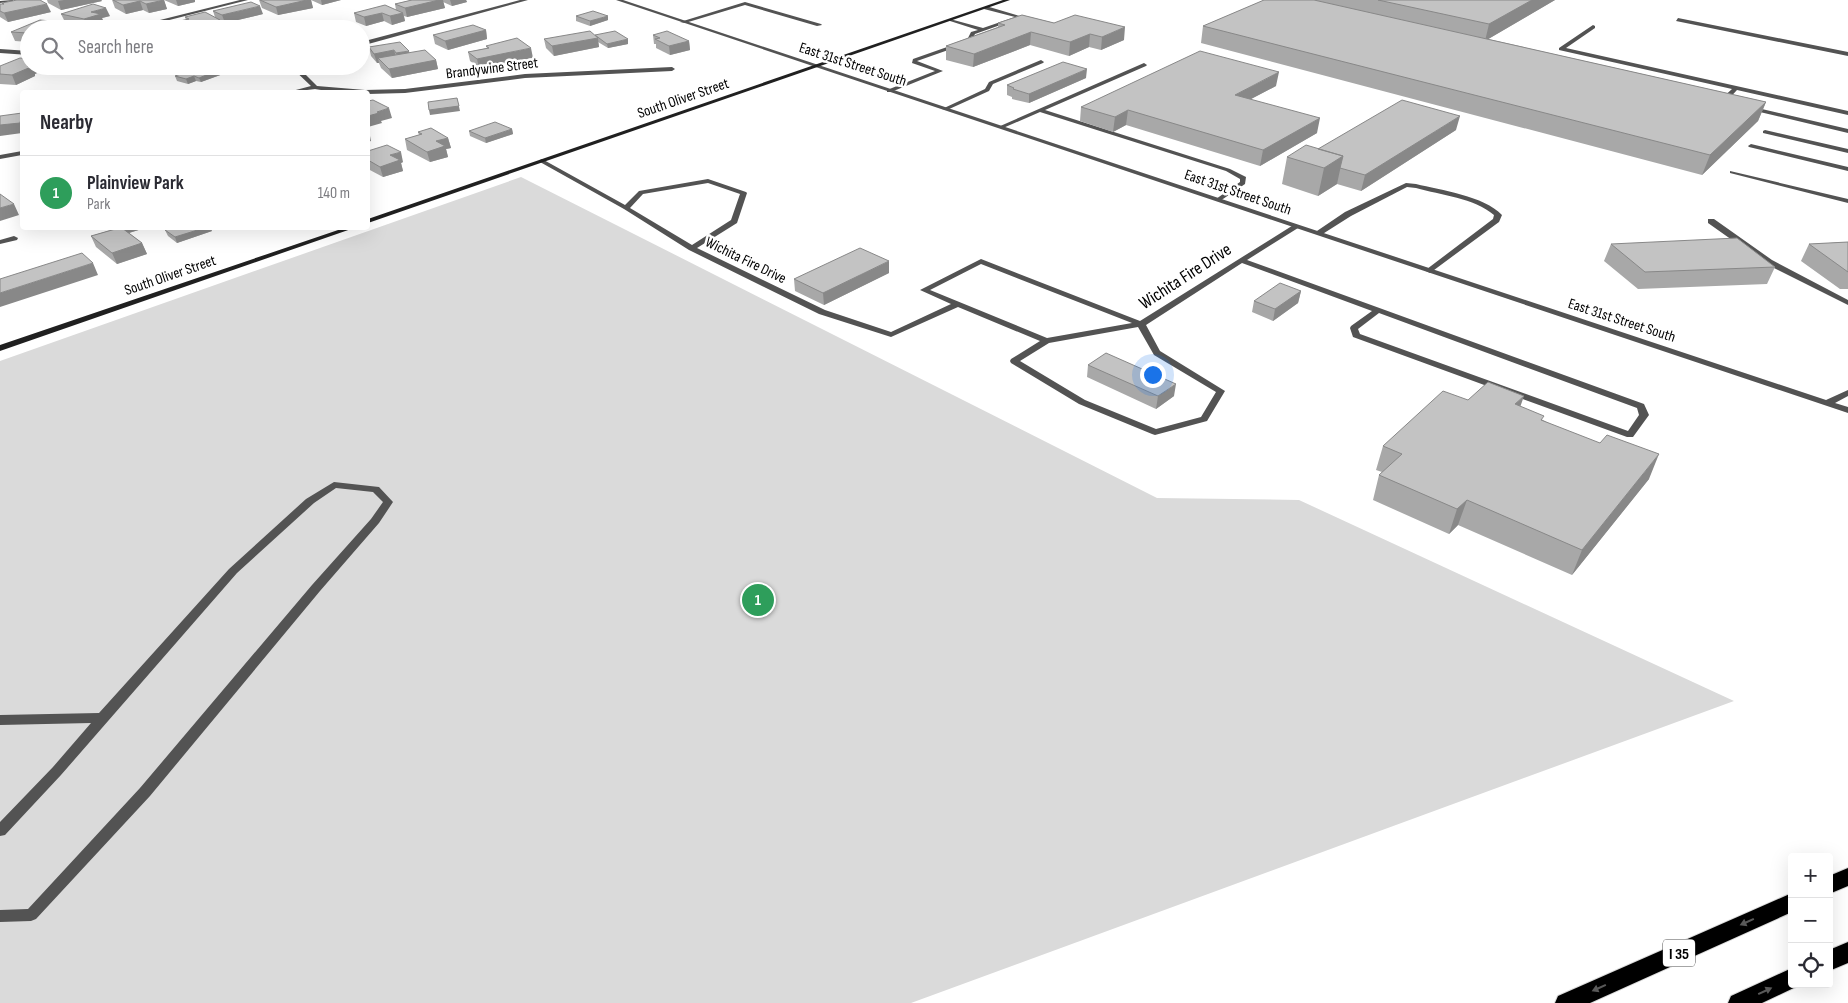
<!DOCTYPE html>
<html lang="en">
<head>
<meta charset="utf-8">
<style>
	:root { --surface:#fff; --page:#f7f7f7; --text:#2b2b33; --muted:#7c7c81; --line:#e1e1e2; --accent:#2563eb }
	body { margin:0; font-family:"Sofia Sans Condensed",sans-serif; background:var(--page); color:var(--text) }
	.controls { position:absolute; right:15px; bottom:15px; display:grid; overflow:hidden; border-radius:5px; box-shadow:0 5px 20px #0002 }
	.controls button { width:45px; height:45px; display:grid; place-items:center; padding:0; border:0; border-bottom:1px solid var(--line); background:var(--surface); color:var(--text); font:25px sans-serif }
	.you { position:absolute; left:1152px; top:374px; width:18px; height:18px; margin:-12px; border:4px solid #fff; border-radius:50%; background:#1a73e8; box-shadow:0 0 0 8px #1a73e833 }
	.badge { display:grid; place-items:center; width:32px; height:32px; border-radius:50%; background:var(--accent); color:#fff; font-size:16px; font-weight:700 }
	.pin { position:absolute; translate:-50% -50%; border:2px solid #fff; box-shadow:0 1px 5px #0006 }
	.list { margin:0; padding:0; list-style:none }
	h2 { display:flex; justify-content:space-between; align-items:center; height:65px; margin:0; padding:0 20px; font-size:21px }
	h2 small { font-size:16px; font-weight:400; color:var(--muted) }
	.list li { display:grid; grid-template-columns:32px 1fr auto; gap:15px; align-items:center; box-sizing:border-box; height:75px; padding:0 20px; border-top:1px solid var(--line) }
	.list b { display:block; font-size:19px; white-space:nowrap }
	.list p { margin:0; font-size:16px; white-space:nowrap; color:var(--muted) }
	.list em { font-size:16px; font-style:normal; color:var(--muted) }
	.icon { flex:none; width:28px; height:28px; fill:none; stroke:currentColor; stroke-width:2; stroke-linecap:round; stroke-linejoin:round }
	.map { position:relative; flex:none; width:1848px; height:1003px; overflow:hidden }
	.search { position:absolute; background:var(--surface); box-shadow:0 5px 20px #0002; left:20px; top:20px; width:350px; height:55px; display:flex; align-items:center; gap:12px; box-sizing:border-box; padding:0 18px; border-radius:28px; color:var(--muted); font-size:19px }
	.panel { position:absolute; background:var(--surface); box-shadow:0 5px 20px #0002; left:20px; top:90px; width:350px; height:140px; border-radius:5px }
	.map>svg:first-child { display:block }
</style>
</head>
<body>
<div class="map">
<svg width="1848" height="1003" viewBox="0 0 1848 1003">
	<rect width="100%" height="100%" fill="#fff"/>
	<path fill="#dadada" d="M521,177l636,321 142,2 435,201 -823,302h-911v-642z"/>
	<g fill="none" stroke-linecap="round" stroke-linejoin="round">
		<defs>
			<path id="motorway" d="M1848,868v18l-19,8v-18z
				M1792,893v19l-202,91h-35l3,-7z
				M1848,942v21l-19,8v-21z
				M1792,968v16l8,1 -38,18h-34l3,-7z"/>
		</defs>
		<use href="#motorway" stroke="#dbdbdb" stroke-width="2"/>
		<path fill="#535353" fill-rule="evenodd" d="M745,2l76,22 1,1 -5,1 -72,-21 -60,18 -5,-1z
			M986,6l37,11 -48,17 -4,8 -54,19 26,10 -52,21h-4v-2l48,-19 -23,-8 1,-4 54,-19 4,-8 7,-2 -28,-9v-2l33,9 32,-11 -31,-8z
			M1678,18l170,34v4l-172,-35z
			M1593,25l2,1v2l-29,20 282,63v4l-111,-25 -12,13h-6v-2l13,-12 -173,-39v-2z
			M1041,60l3,2 -1,1 -50,21 -4,7 -42,19 -5,-1 43,-20 4,-7z
			M1144,63l3,2 -1,1 -101,44 185,59 16,8 -1,7 -25,17h-4v-2l24,-17v-3l-14,-8 -186,-59 -37,16 -5,-1z
			M1749,106l99,23v4l-101,-24 -1,-1z
			M1765,130l83,19v4l-85,-20v-2z
			M1751,144l97,23v4l-99,-24 -1,-1z
			M542,159l83,46 14,-14 69,-12 38,13 1,1 -10,30 -40,25 128,62 66,22 60,-28 -31,-14 61,-31 159,62 155,-97 4,2 -1,2 -51,32 397,144 5,11 -16,22h-6l-274,-100 -3,-9 1,-2 21,-15 -130,-48 -96,62 14,26 65,40 -18,30 -52,14 -3,-1 -73,-30 -68,-41 -1,-2 1,-2 29,-18 -82,-34 -67,30 -72,-23 -130,-64 -65,-41 -84,-47v-2zM708,183l32,11 -9,26 -39,25 -62,-37 13,-14zM981,264l151,59 -85,15 -117,-48zM1379,313l258,95 2,7 -11,16 -268,-97 -2,-5zM1138,327l16,28 62,37 -15,25 -45,12 -71,-29 -65,-39 29,-18z
			M1730,171l118,28v4l-118,-30z
			M1406,183l10,1c25,6 68,12 86,31l-3,7 -69,51 -4,-2 1,-2 66,-50 1,-4c-20,-17 -53,-20 -78,-27l-9,-1 -56,29 -30,19 -7,-2 31,-21z
			M1708,219h6l58,41 76,40v5l-82,-41 -58,-41z
			M14,236l4,2 -1,2 -17,4v-4z
			M334,482l45,5 14,15 -14,21 -59,68 -170,205 -114,123 -5,2 -31,1v-12l28,-1 112,-121 172,-203 59,-66 12,-17 -10,-10 -37,-4 -22,15 -77,70 -176,202 -56,60 -5,1v-14l53,-55 38,-44 -91,2v-10l99,-2 130,-144 77,-70z"/>
		<path fill="#535353" fill-rule="evenodd" d="M13,0v1l-13,2v-2z
			M240,0h8l-114,29h-10z
			M520,0h8l-167,46v-4z
			M0,49l29,2v4l-29,-2z
			M290,66h7l20,20 48,4 40,-1 120,-15 147,-7 3,2 -3,2 -147,7 -120,15 -37,1 -35,-2 -18,-3 -24,3 1,-1 19,-5z
			M22,151v4l-22,4v-4z"/>
		<path fill="#535353" fill-rule="evenodd" d="M616,0h7l1203,400 22,-10v6l-13,7 13,4v6z"/>
		<path fill="#202020" fill-rule="evenodd" d="M1003,0h7l-642,223v-4z
			M344,228h10l-354,123v-6z"/>
		<use href="#motorway" fill="#000" fill-rule="evenodd"/>
	</g>
	<path fill="#a8a8a8" d="M47,0h54l1,1 -41,9 -13,-7z
		M112,0h52l3,9 -18,4 -6,-3 -17,4 -11,-6z
		M164,0h31v2l-17,4z
		M259,0h52l2,8 -35,7 -16,-7z
		M311,0h30l-19,5z
		M411,0h55l1,2 -15,4 -9,-4 2,6 -38,9 -3,-1 1,5 -13,4 -8,-4 -18,5 -10,-4 -2,-9 42,-3 -1,-6z
		M1265,0h290l-67,39 278,63 -8,19 -56,54 -501,-132 2,-17z
		M2,3l49,9 -43,10 -8,-5v-13h2z
		M213,11l50,3 -38,9 -4,-1 2,6 -1,1h-39l-3,-8 6,-1 -1,-3h30z
		M61,14l49,2 -8,2 2,5 -17,5 -16,-4 2,5h-44v13l-14,-1 -4,-9 54,-10z
		M1022,15l102,25 -23,10 -12,-3 -20,9 -39,-11 -57,22 -27,-7v-14l52,-19v-4z
		M576,16l32,4 -18,6 -14,-5z
		M486,30l1,9 -39,11 -13,-6 -2,-9z
		M595,35l33,9 -20,4 -10,-6 1,5 -45,9 -8,-8 -2,-9z
		M653,35l36,6 1,9 -20,5 -14,-7v-4h-2z
		M486,46l47,12 -54,10 -9,-7 -2,-9 19,-4z
		M369,47l40,6 27,7 2,9 -46,9 -11,-10 -2,-5h-2l-6,-7z
		M0,66h44l1,3 -10,5v2l-19,9 -16,-1z
		M221,69l2,5 -22,8 -5,-1 -8,3 -11,-3 -2,-5z
		M1086,78l-57,25 -17,-4v-2l-5,-2v-10z
		M1276,86l-25,13 66,34 -57,33 -134,-41 -13,7 -33,-11 1,-14z
		M512,129l1,5 -27,9 -16,-7 -1,-5z
		M1456,130l-95,61 -24,-7 -19,12 -36,-12 5,-27 31,-8z
		M418,132l30,6 3,10 -5,1 2,8 -18,5 -23,-12 -2,-11 14,-4z
		M368,151l35,11 -2,1 2,8 -20,6 -15,-8z
		M112,228h33l-16,5 13,10 5,11 -30,10 -21,-17 -5,-11 23,-7z
		M165,230l47,1 -35,12 -9,-7z
		M1848,242v47h-8l-39,-28 8,-17z
		M1611,244l164,23 -8,17 -129,5 -34,-28z
		M889,273l-65,32 -29,-14 -1,-12z
		M1301,291l-3,12 -25,18 -21,-9 2,-11z
		M1088,365l86,31 -18,13 -69,-32z
		M1468,400l52,6 23,14 106,59 -77,96 -114,-50 -9,9 -76,-34 6,-25 3,-3 -6,-2 7,-24z"/>
	<path fill="#888" d="M64,0h37l1,1 -41,9 -3,-9z
		M164,0l3,9 -18,4 -3,-9z
		M176,0h19v2l-17,4z
		M307,0h4l2,8 -35,7 -2,-8z
		M321,0h20l-19,5z
		M439,0h4l2,8 -38,9 -2,-9z
		M450,0h16l1,2 -15,4z
		M1532,0h23l-70,41 4,-17z
		M140,1l3,9 -17,4 -3,-9z
		M47,4l4,8 -43,10 -4,-9z
		M260,6l3,8 -38,9 -3,-8z
		M106,8l4,8 -8,2 2,5 -17,5 -3,-9 7,-7z
		M382,13l2,8 -18,5 -2,-9z
		M403,13l2,8 -13,4 -2,-9z
		M608,16v4l-18,6v-5z
		M220,20l3,8 -20,1 -2,-5z
		M197,22l3,7h-11l-2,-4z
		M288,22l1,7h-8z
		M71,23l2,6h-17z
		M1125,27l-1,13 -23,10 1,-13z
		M486,30l1,9 -39,11 -3,-9z
		M1031,32l-1,13 -57,22 1,-13z
		M1090,34l-1,13 -20,9 1,-14z
		M598,38l1,9 -45,9 -2,-10z
		M628,39v5l-20,4 -1,-4z
		M689,41l1,9 -20,5 -1,-9z
		M531,48l2,10 -54,10 -2,-9z
		M394,50l3,10 -19,-2 1,5h-2l-3,-9z
		M409,51l2,9 -12,2 -3,-9z
		M436,60l2,9 -46,9 -3,-9z
		M29,66h15l1,3 -10,5v2l-19,9 -4,-10 15,-9z
		M221,69l2,5 -22,8 -2,-4z
		M1087,69l-1,9 -57,25v-9z
		M1279,72l-3,14 -44,23 3,-14z
		M194,76l2,5 -8,3 -2,-5z
		M457,98l3,13 -30,4 -1,-5z
		M1766,102l-8,19 -56,54 8,-20z
		M389,108l3,10 -11,3 1,2 -14,4v-11l9,-4z
		M1128,110l-2,15 -13,7 2,-15z
		M22,116v17l-22,3v-11z
		M1460,116l-4,14 -95,61 4,-16z
		M1320,118l-3,15 -57,33 3,-16z
		M512,129l1,5 -27,9 -1,-5z
		M368,136h2l1,5 -3,1z
		M448,138l3,10 -5,1 2,8 -18,5 -3,-10 9,-11z
		M401,152l2,10 -2,1 2,8 -20,6 -3,-10 10,-12z
		M1343,156l-6,28 -19,12 6,-28z
		M14,204l5,11 -19,6v-13z
		M125,228h20l-23,7 -2,-6z
		M204,228h7l1,3 -35,12 -2,-6z
		M142,243l5,11 -30,10 -5,-11z
		M889,261v12l-65,32 -1,-12z
		M93,263l5,12 -98,32v-14z
		M1301,291l-3,12 -25,18 2,-12z
		M1176,384l-2,12 -18,13 2,-13z
		M1524,396l-8,23 -1,-15z
		M1659,454l-10,25 -77,96 10,-25z
		M1467,500l-9,25 -9,9 8,-25z"/>
	<path fill="#c3c3c3" stroke="#888" d="M17,0h23l7,4 -43,9 -4,-2v-7h4l-2,-1z
		M113,0h51l-18,4 -6,-3 -17,4z
		M260,0h47l-31,7z
		M412,0h27l-34,8 -10,-4z
		M1264,0h50l452,102 -56,53 -507,-129z
		M1378,0h154l-43,24z
		M251,2l9,4 -38,9 -9,-4z
		M93,4l13,4 -15,4 10,2 -17,5 -23,-5z
		M385,5l18,8 -13,3 -8,-3 -18,4 -10,-4z
		M593,11l15,5 -18,5 -14,-5z
		M205,12l15,8 -19,4 -4,-2 -10,3 -7,-4 9,-2 -4,-2z
		M1022,15l32,8 21,-8 50,12 -23,10 -12,-3 -20,8 -39,-10 -57,22 -28,-8 59,-21 -7,-2z
		M40,20l31,3 -15,6 -15,-1 -2,1h-10v4h-1l-17,-1z
		M288,22l-7,7h-39l6,-6z
		M473,25l13,5 -41,11 -12,-6z
		M590,31l8,7 -46,8 -8,-7z
		M615,31l13,8 -21,5 -12,-9z
		M667,31l22,10 -20,5 -14,-7 5,-1 -7,-3z
		M517,38l14,10 -54,11 -9,-7 21,-4 -3,-2z
		M400,42l9,9 -13,2 -2,-3 -20,4 -5,-7z
		M425,50l11,10 -47,9 -11,-11z
		M1200,51l79,21 -44,23 85,23 -57,32 -135,-40 -13,7 -34,-10z
		M20,58l9,1v7h-2l4,1 -19,8 -12,-1v-8z
		M1063,62l24,7 -58,25 -16,-5 1,-1 -7,-3z
		M203,66h5l13,3 -22,9 -5,-2 -8,3 -11,-3z
		M457,98l2,8 -30,4 -1,-8z
		M373,100l16,8 -12,4 2,1 -11,3v-15z
		M1402,100l58,16 -95,59 -25,-7 3,-12 -25,-7z
		M22,113l-2,10 -20,2v-9z
		M495,122l17,7 -27,9 -16,-7z
		M431,128l17,10 -12,3 9,5 -18,6 -22,-13 17,-5 -4,-2z
		M387,145l14,7 -11,3 10,5 -20,7 -12,-7v-9z
		M1306,145l37,11 -19,12 -37,-11z
		M0,194l14,10 -14,4z
		M119,228h3l20,15 -30,10 -21,-17z
		M173,228h31l-29,9 -10,-7z
		M1737,238l38,29 -130,5 -34,-28z
		M1848,242v30l-39,-28z
		M860,248l29,13 -66,32 -29,-14z
		M82,253l11,10 -93,30v-14z
		M1280,283l21,8 -26,18 -21,-8z
		M1106,353l70,31 -18,12 -70,-31z
		M1488,382l36,14 -9,8 29,12 -3,4 59,23 7,-8 52,19 -77,96 -115,-50 -10,9 -78,-34 23,-21 -19,-8 60,-55 25,9z"/>
	<defs><path id="oneway-solid" d="M-6-.8H1V-3.2L6.5 0L1 3.2V.8H-6Z" transform="scale(1.25)"/></defs>
	<g fill="#595959">
		<use href="#oneway-solid" transform="translate(1747 922) rotate(156)"/>
		<use href="#oneway-solid" transform="translate(1599 988) rotate(156)"/>
		<use href="#oneway-solid" transform="translate(1765 991) rotate(-25)"/>
	</g>
	<g text-anchor="middle" stroke-width="5" stroke-linejoin="round" paint-order="stroke">
		<g font-size="15" fill="#000" stroke="#fff">
			<text transform="translate(853 64) rotate(18)" y="5">East 31st Street South</text>
			<text transform="translate(492 68) rotate(-7)" y="5">Brandywine Street</text>
			<text transform="translate(683 98) rotate(-19)" y="5">South Oliver Street</text>
			<text transform="translate(1238 192) rotate(19)" y="5">East 31st Street South</text>
			<text transform="translate(746 260) rotate(26)" y="5">Wichita Fire Drive</text>
			<text transform="translate(170 275) rotate(-19)" y="5">South Oliver Street</text>
			<text transform="translate(1622 320) rotate(18)" y="5">East 31st Street South</text>
		</g>
		<rect fill="#fff" stroke="#4c4c4c" stroke-width="1" x="1663" y="939.5" width="32" height="27" rx="4"/>
		<g font-size="16" font-weight="bold" fill="#000">
			<text x="1679" y="959">I 35</text>
		</g>
		<g font-size="18" fill="#000" stroke="#fff">
			<text transform="translate(1185 276) rotate(-33)" y="6">Wichita Fire Drive</text>
		</g>
	</g>
</svg>
<div class="controls">
<button>+</button>
<button>−</button>
<button><svg class="icon" aria-label="locate" viewBox="0 0 24 24"><circle cx="12" cy="12" r="6"/><path d="M12 2v4M12 18v4M2 12h4M18 12h4"/></svg></button>
</div>
<div class="you"></div>
<div class="pin badge" style="left:758px;top:600px;background:#2e9e5b">1</div>
<div class="search"><svg class="icon" aria-label="search" viewBox="0 0 24 24"><circle cx="10" cy="10" r="6"/><path d="M15 15l6 6"/></svg>Search here</div>
<section class="panel">
<h2>Nearby<small></small></h2>
<ul class="list">
<li><span class="badge" style="background:#2e9e5b">1</span><div><b>Plainview Park</b><p>Park</p></div><em>140 m</em></li>
</ul>
</section>
</div>
</body>
</html>
